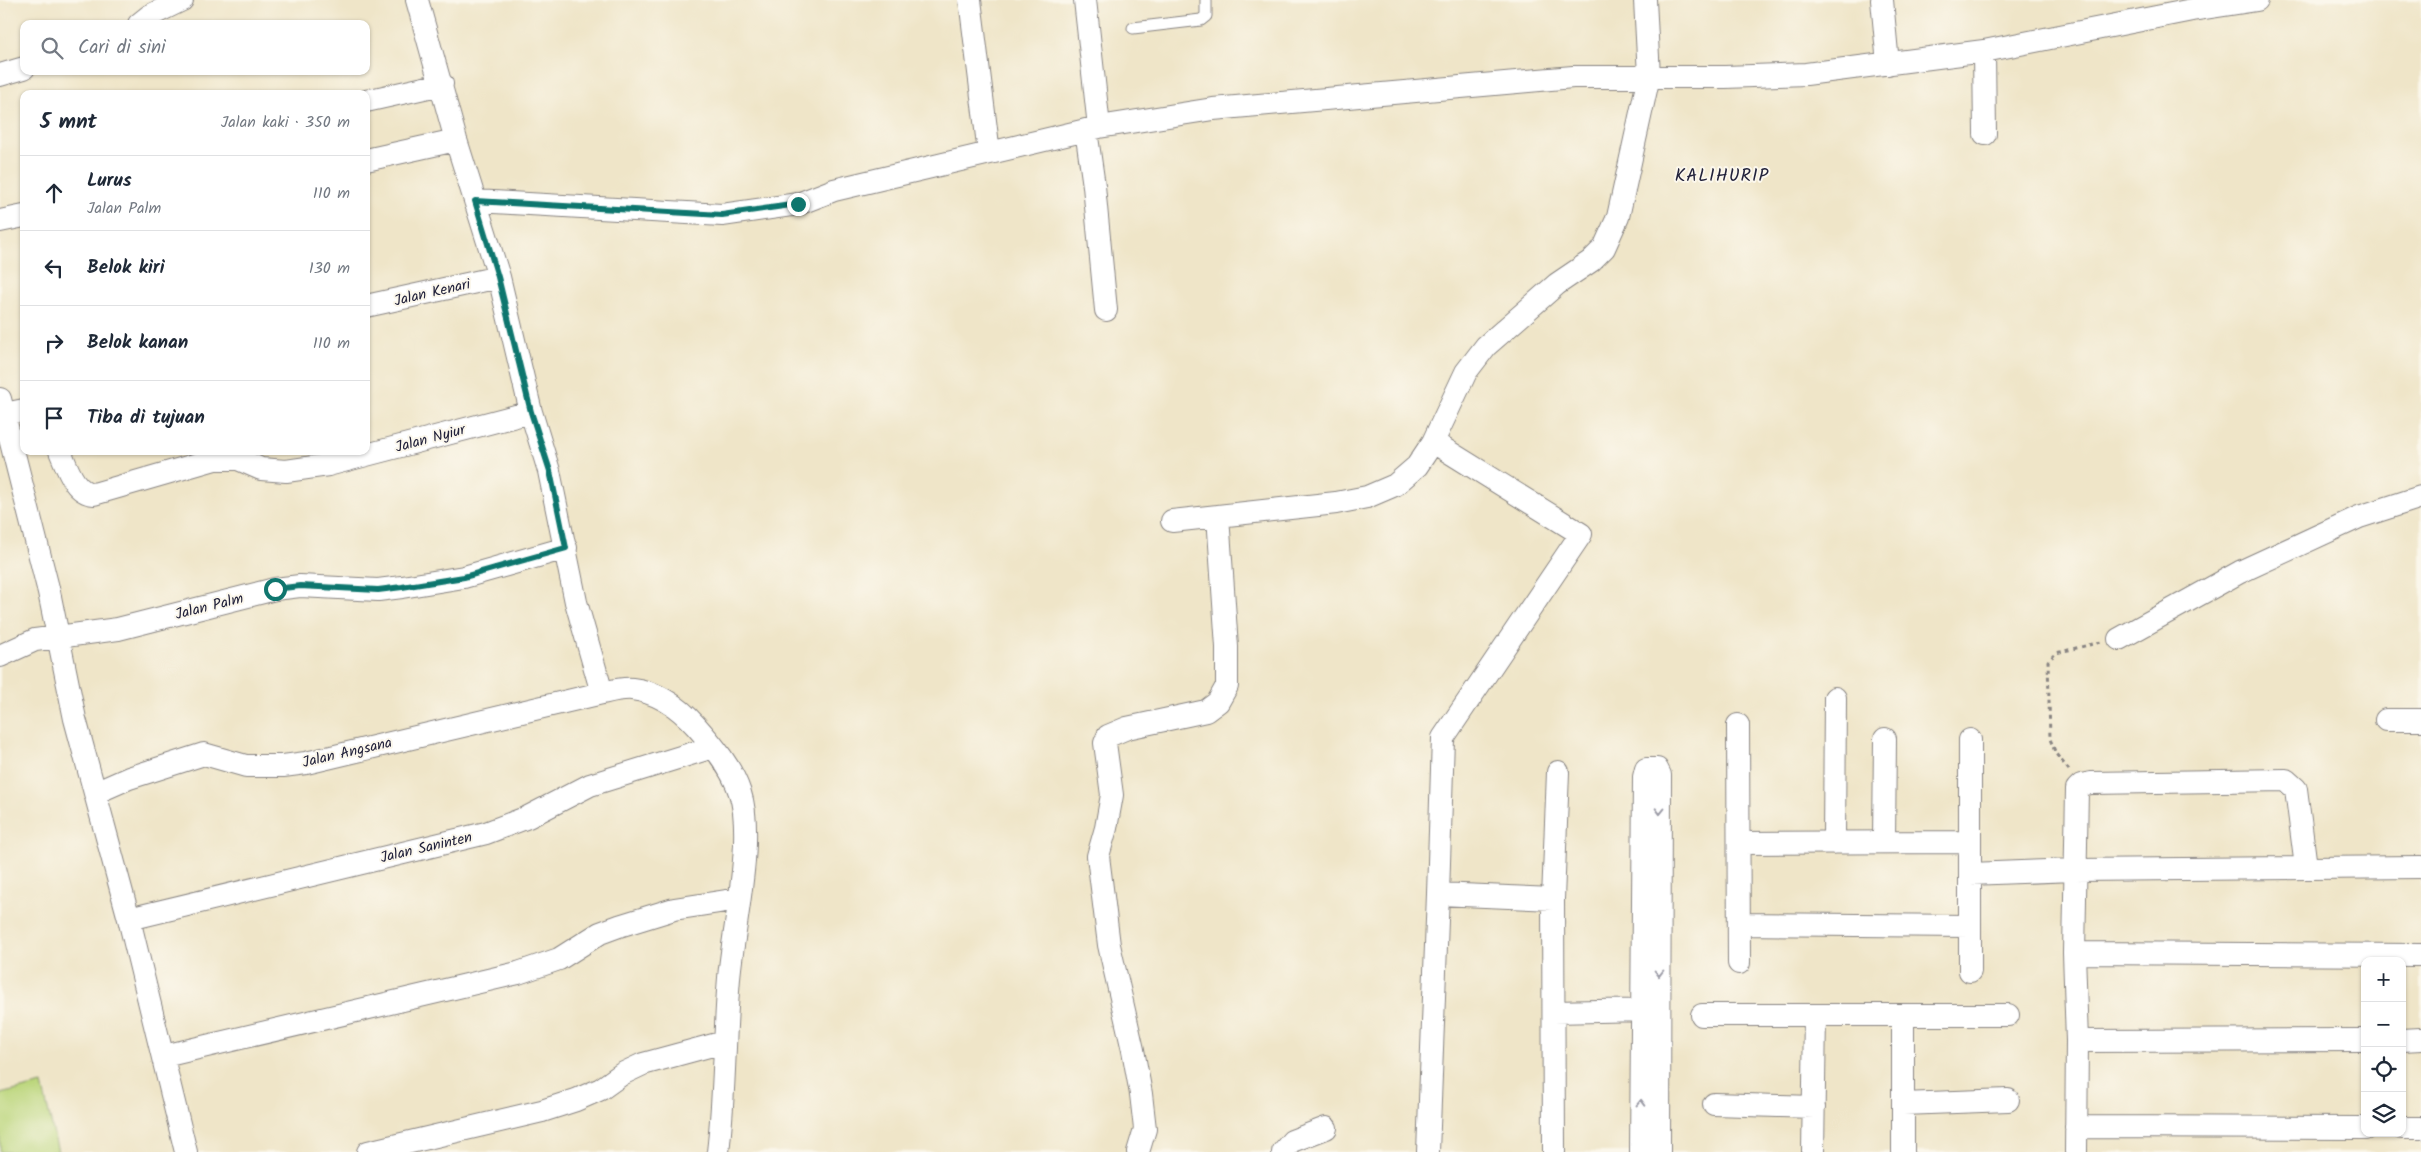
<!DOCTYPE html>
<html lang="id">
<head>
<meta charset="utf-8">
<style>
	:root { --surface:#fff; --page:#f2f2f3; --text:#1f2937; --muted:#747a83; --line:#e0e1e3 }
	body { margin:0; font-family:Kalam,sans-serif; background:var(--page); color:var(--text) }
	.controls { position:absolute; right:15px; bottom:15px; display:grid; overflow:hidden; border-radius:10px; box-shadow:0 1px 4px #0004 }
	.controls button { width:45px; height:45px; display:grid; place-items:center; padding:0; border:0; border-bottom:1px solid var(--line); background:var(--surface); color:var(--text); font:25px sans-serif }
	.stop { position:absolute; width:15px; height:15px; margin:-11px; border:4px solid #0f766e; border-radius:50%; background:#fff }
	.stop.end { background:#0f766e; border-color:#fff; box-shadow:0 1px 5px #0008 }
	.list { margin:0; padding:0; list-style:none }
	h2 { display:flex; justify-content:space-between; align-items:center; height:65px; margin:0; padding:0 20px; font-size:21px }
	h2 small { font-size:16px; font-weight:400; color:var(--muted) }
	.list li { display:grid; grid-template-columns:32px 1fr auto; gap:15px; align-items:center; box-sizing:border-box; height:75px; padding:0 20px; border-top:1px solid var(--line) }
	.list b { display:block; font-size:19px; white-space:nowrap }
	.list p { margin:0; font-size:16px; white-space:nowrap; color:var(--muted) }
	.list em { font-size:16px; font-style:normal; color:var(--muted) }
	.icon { flex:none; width:28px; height:28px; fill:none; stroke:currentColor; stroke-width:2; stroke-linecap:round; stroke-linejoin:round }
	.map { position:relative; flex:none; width:2421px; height:1152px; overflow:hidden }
	.search { position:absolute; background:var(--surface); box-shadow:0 1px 4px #0004; left:20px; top:20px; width:350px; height:55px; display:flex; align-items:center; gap:12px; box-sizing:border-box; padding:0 18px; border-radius:10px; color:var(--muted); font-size:19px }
	.panel { position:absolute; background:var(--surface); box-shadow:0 1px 4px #0004; left:20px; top:90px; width:350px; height:365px; border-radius:10px }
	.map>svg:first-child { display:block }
</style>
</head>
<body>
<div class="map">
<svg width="2421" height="1152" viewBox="0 0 2421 1152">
	<rect width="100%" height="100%" fill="#fbf7ec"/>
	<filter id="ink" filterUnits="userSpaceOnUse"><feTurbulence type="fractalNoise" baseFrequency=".02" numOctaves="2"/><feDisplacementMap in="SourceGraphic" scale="10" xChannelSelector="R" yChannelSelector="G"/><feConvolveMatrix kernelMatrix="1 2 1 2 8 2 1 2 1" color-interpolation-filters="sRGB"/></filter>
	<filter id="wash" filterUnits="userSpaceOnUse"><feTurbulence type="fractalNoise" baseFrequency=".0096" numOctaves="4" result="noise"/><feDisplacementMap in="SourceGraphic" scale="20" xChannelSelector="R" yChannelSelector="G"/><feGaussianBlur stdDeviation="1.12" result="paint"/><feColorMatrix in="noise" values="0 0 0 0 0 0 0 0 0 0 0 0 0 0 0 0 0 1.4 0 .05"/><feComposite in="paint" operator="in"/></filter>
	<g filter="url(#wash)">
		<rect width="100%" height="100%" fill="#efe5c8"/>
		<path fill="#bbd67c" stroke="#6e7c5c" d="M42,1084l16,68h-58v-58z"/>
	</g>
	<g filter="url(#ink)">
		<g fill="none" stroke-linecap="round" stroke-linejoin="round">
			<defs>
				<path id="lane" d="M1133,28l68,-8 5,-4v-16"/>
				<path id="street" d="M417,0l39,140 43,137 32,135 18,59 27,131 26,91
					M970,0l19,153
					M1085,0l14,127
					M1882,0l6,64
					M139,24l10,-8 33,-16
					M1984,51l1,83
					M0,75l24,-7
					M366,101l76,-17
					M1086,130l8,56 12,124
					M366,160l90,-20
					M475,201l247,14 76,-11 36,-14 265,-63 114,-18 360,-32h152l81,-3 178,-23 208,-41 65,-10
					M0,221l24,-5
					M366,306l133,-29
					M0,399l49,193 26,127 54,200 57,233
					M0,415l24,-5
					M1433,442l148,92 -138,204 -5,156
					M60,451c7,16 14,42 34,43l121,-35h23l23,10 25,2 42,-6 203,-53
					M1172,521l46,-5
					M2119,639l121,-67 119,-55 62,-20
					M0,656l35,-16 83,-11 157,-40 25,-3 78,4 24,-3 62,-10 102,-29
					M2386,720h35
					M1738,725l1,238
					M1970,740v231
					M95,793l34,-15 75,-24 42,12h37l23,-3 296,-70c9,-2 21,-5 30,-4 26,3 47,18 64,37 17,19 36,42 44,67 15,45 -7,136 -11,185 -5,58 -4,116 -11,174
					M1884,842l1,-103
					M1739,843l231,-1
					M1834,843l1,-145
					M1970,874l105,-4 346,-3
					M129,919l357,-86 42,-16 62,-32 123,-38
					M1739,924l231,2
					M2074,953l347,2
					M1554,1012l89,-2
					M1702,1015h306
					M2402,1040l19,-1
					M2077,1041l288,-1
					M164,1056l354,-83 41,-14 41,-26 19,-7 55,-17 65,-10
					M1714,1104l100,3
					M1903,1104l105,-4
					M2076,1127l289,1
					M2402,1128h19
					M368,1152l174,-41 34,-11 25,-11 21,-15 21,-10 81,-22
					M1138,1152l7,-23 -4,-35 -8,-44 -24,-105 -11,-89 8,-28 6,-33 -7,-52 3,-7 19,-8 79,-17 12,-9 9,-16v-39l-9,-131 118,-13 31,-6 28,-12 22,-19 16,-24 33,-70 20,-26 71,-62 34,-23 13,-13 14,-31 31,-141 -4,-76
					M1283,1152l9,-11 34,-13
					M1428,1152l10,-258 115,5
					M1554,1152l-1,-253 5,-127
					M1641,1152l3,-375 2,-8h11l3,6 -1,377
					M1813,1152l2,-137
					M1903,1152v-137
					M2076,1152l1,-111 -3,-88 3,-164 4,-4 10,-2 195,-3 10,9 10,78"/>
			</defs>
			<use href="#lane" stroke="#888482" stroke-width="13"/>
			<use href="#street" stroke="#888482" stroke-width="24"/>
			<path stroke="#888482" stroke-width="3" stroke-dasharray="4 4" stroke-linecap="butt" d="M2069,770l-13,-16 -6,-15 -2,-78 8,-8 45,-11"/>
			<use href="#lane" stroke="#fff" stroke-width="11"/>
			<use href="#street" stroke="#fff" stroke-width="22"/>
		</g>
		<defs><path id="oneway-chevron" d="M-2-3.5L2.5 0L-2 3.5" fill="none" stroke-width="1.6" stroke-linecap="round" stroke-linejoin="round" transform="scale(1.25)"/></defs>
		<g stroke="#9c9ca7">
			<use href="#oneway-chevron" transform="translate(1660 811) rotate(91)"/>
			<use href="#oneway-chevron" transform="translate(1659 973) rotate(90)"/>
			<use href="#oneway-chevron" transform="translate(1641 1103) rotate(-89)"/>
		</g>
	</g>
	<g fill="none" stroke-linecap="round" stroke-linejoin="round" filter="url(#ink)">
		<path stroke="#0f766e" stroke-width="6" d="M275,589l25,-3 78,4 24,-3 62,-10 102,-29 -16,-77 -19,-59 -33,-135 -23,-76 247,14 76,-11"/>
	</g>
	<g text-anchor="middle" stroke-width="4" stroke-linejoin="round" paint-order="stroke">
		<g font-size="15" fill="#22223b" stroke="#fbf7ec">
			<text transform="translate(432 292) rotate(-13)" y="5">Jalan Kenari</text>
			<text transform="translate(430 438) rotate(-15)" y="5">Jalan Nyiur</text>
			<text transform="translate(209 606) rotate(-14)" y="5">Jalan Palm</text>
			<text transform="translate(347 752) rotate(-13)" y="5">Jalan Angsana</text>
			<text transform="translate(426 847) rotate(-13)" y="5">Jalan Saninten</text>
		</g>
		<g font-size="18" letter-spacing="1" fill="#22223b" stroke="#fbf7ec">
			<text x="1722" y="181">KALIHURIP</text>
		</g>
	</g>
</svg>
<div class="controls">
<button>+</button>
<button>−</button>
<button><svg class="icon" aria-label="locate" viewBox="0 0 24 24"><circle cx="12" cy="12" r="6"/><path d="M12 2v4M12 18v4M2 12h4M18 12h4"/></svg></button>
<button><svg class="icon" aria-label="layers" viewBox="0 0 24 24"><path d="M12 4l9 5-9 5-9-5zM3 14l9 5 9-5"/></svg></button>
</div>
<div class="stop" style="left:275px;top:589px"></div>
<div class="stop end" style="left:798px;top:204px"></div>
<div class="search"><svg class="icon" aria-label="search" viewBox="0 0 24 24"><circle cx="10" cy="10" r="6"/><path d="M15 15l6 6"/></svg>Cari di sini</div>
<section class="panel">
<h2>5 mnt<small>Jalan kaki · 350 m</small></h2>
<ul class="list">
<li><svg class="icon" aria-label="ahead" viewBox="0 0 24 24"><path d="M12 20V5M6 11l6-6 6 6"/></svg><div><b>Lurus</b><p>Jalan Palm</p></div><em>110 m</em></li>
<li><svg class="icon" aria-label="left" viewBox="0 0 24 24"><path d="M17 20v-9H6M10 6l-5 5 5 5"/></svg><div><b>Belok kiri</b></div><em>130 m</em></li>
<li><svg class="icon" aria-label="right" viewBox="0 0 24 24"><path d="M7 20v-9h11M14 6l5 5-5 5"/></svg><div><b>Belok kanan</b></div><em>110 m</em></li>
<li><svg class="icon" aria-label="arrive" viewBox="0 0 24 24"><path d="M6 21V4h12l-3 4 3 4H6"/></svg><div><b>Tiba di tujuan</b></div></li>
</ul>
</section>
</div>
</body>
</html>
